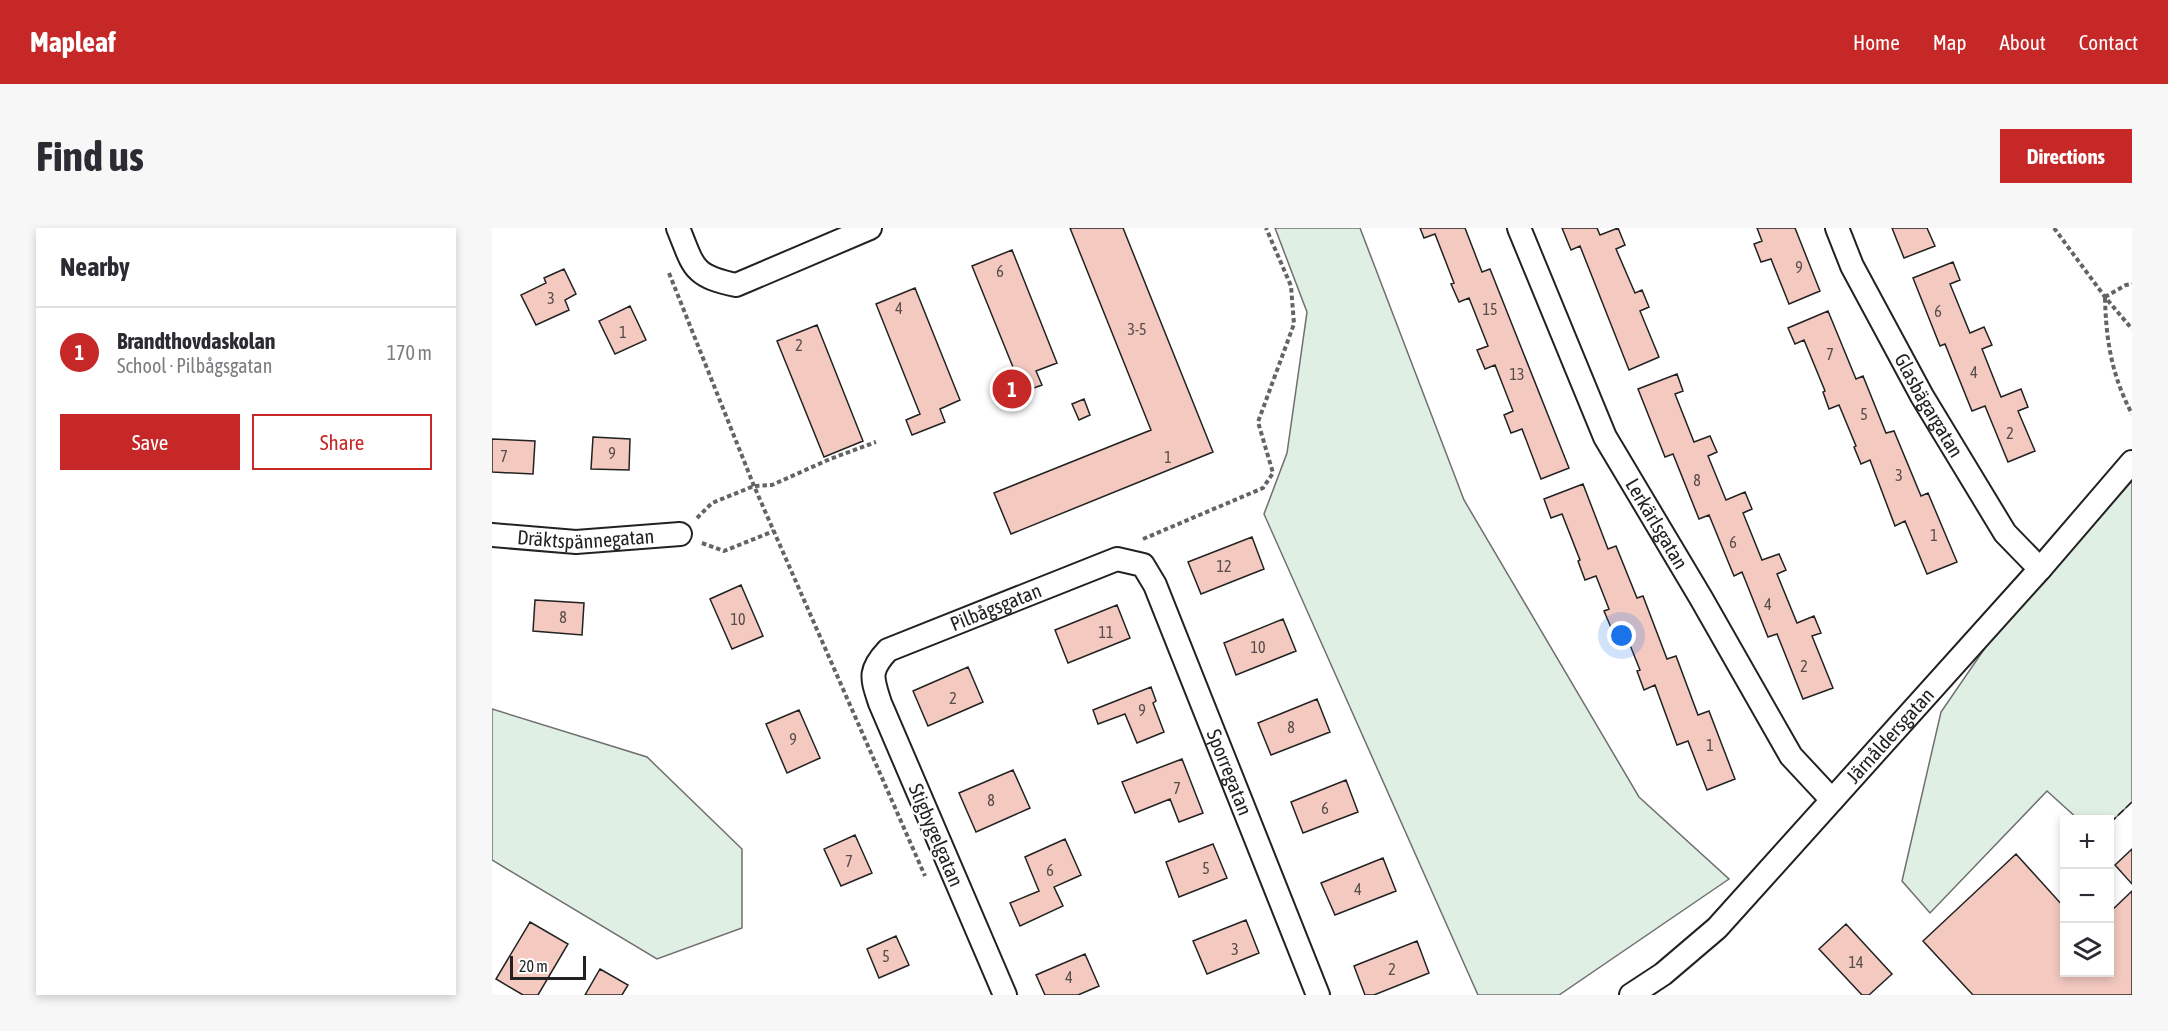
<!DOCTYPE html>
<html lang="en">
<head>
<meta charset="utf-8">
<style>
	:root { --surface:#fff; --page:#f7f7f7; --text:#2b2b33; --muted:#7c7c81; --line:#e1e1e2; --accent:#c62828 }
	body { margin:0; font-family:"Asap Condensed",sans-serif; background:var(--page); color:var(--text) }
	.controls { position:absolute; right:18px; bottom:18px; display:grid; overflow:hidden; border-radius:0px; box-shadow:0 3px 9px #0003 }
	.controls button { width:54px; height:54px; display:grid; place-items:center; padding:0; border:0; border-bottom:2px solid var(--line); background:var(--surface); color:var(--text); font:30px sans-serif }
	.scale { position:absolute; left:18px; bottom:15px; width:76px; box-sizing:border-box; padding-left:6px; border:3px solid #222; border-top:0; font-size:16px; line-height:21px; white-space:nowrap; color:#222; -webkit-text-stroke:4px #fff; paint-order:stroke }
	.you { position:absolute; left:1130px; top:408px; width:21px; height:21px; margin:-15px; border:4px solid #fff; border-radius:50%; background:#1a73e8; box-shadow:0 0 0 9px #1a73e833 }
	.badge { display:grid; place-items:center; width:39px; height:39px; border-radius:50%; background:var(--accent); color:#fff; font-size:20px; font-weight:700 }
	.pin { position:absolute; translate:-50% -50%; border:3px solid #fff; box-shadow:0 2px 6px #0006 }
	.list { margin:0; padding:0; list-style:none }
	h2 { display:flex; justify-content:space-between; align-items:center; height:78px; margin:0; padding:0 24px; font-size:26px }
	h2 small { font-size:20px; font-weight:400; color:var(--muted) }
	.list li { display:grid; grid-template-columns:39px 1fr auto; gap:18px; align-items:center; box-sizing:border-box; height:90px; padding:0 24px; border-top:2px solid var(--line) }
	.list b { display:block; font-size:22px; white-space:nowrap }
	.list p { margin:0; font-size:20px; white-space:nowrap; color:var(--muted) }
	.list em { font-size:20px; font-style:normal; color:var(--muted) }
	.actions { display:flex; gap:12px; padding:18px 24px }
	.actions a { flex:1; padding:14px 0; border:2px solid var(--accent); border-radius:0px; text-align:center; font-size:21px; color:var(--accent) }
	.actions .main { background:var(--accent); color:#fff }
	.icon { flex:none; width:33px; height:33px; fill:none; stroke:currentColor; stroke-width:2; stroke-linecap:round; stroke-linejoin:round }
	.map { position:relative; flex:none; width:1640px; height:767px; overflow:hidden; border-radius:0px }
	header { display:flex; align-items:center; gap:36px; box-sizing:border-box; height:84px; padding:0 30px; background:var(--accent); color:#fff }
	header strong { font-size:28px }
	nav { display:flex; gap:33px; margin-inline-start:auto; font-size:21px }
	.intro { display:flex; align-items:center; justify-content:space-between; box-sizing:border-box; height:144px; padding:0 36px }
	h1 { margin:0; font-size:42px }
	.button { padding:15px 27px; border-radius:0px; background:var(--accent); color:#fff; font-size:21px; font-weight:700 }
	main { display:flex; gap:36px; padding:0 36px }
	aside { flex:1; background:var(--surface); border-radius:0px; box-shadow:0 3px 9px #0003 }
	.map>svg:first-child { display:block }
</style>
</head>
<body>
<header>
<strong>Mapleaf</strong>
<nav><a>Home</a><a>Map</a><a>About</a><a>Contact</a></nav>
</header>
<div class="intro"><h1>Find us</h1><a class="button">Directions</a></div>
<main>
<aside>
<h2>Nearby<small></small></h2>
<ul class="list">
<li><span class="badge">1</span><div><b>Brandthovdaskolan</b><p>School · Pilbågsgatan</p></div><em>170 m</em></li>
</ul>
<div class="actions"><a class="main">Save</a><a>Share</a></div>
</aside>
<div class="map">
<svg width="1640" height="767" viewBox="0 0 1640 767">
	<rect width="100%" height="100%" fill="#fff"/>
	<path fill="#e0efe3" stroke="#6f6f6f" stroke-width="1.5" d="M783,0h85l104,272 175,297 90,82 -170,116h-81l-214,-481 23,-61 20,-141z
		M1640,236v338l-22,21v-3l-32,-1 -31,-28 -117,122 -28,-32 39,-169 92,-134z
		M0,481l155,48 95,92v79l-85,31 -165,-99z"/>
	<path fill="#f3c9c0" stroke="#222" stroke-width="1.5" d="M578,0h53l90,224 -202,82 -17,-41 157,-63z
		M928,0h45l17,44 8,-3 79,199 -28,11 -19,-50 -11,4 -7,-18 9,-4 -18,-46 -10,4 -8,-19 11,-4 -19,-48 -10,4 -8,-18 3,-1 -19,-49 -11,4z
		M1070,0h35l3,7 18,-7 7,17 -9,4 19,44 7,-3 7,17 -9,4 19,46 -30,13 -49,-124 -9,4z
		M1265,0h38l25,63 -31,13 -18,-45 -10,3 -7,-18 8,-3z
		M1400,0h35l8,18 -31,12z
		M520,22l45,113 -21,8 6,14 -33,12 -6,-15 14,-5 -45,-111z
		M1461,34l7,18 -10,4 20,49 14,-6 8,18 -10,4 19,48 20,-8 7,18 -10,4 17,40 -27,11 -23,-56 -13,5 -27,-67 -5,2 -27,-68z
		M72,41l12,25 -11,6 4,10 -33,15 -15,-30 25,-12 -2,-5z
		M423,60l45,112 -20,9 5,13 -33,13 -6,-15 14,-6 -44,-110z
		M138,78l16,34 -31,14 -16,-33z
		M1336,83l28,68 7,-3 23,57 8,-2 27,65 7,-3 29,69 -30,12 -22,-53 -10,5 -25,-66 -9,4 -7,-17 2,-1 -17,-41 -10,4 -6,-17 2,-1 -21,-51 -9,4 -7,-16z
		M325,97l46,116 -39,16 -47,-116z
		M1185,146l6,17 -8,3 19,48 16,-6 7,16 -9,4 18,44 19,-8 7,17 -9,4 19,47 17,-6 7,16 -9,4 20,49 17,-7 7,17 -9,3 21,52 -30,11 -26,-65 -9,3 -26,-65 -8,4 -25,-61 -10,4 -26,-65 -8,3 -27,-68z
		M592,171l6,16 -11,5 -7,-16z
		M101,209l37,2 -1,31 -38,-1z
		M0,211l43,2 -2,33 -41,-2z
		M1091,256l25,65 8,-3 21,52 6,-2 24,63 9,-3 22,59 11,-4 26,68 -28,11 -19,-49 -11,4 -22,-60 -11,5 -7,-19 3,-1 -18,-45 -10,5 -8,-19 5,-2 -13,-33 -11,4 -7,-19 2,-1 -18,-46 -11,4 -7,-19z
		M760,309l12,32 -63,25 -13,-32z
		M249,357l22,51 -31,13 -22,-50z
		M43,372l49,3 -2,32 -49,-4z
		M625,377l13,33 -62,25 -13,-33z
		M791,391l13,32 -60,24 -12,-32z
		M476,439l15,35 -55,24 -15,-35z
		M659,459l5,14 -3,2 11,29 -27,11 -12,-29 -27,10 -5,-14z
		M825,471l13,33 -59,23 -13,-32z
		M307,482l21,48 -33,15 -21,-49z
		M690,531l21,54 -24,9 -9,-23 -35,14 -13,-31z
		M521,542l17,38 -54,24 -17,-39z
		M854,552l12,32 -55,21 -12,-31z
		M363,607l17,38 -31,13 -17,-37z
		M573,611l16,36 -27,12 9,19 -43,20 -10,-23 29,-12 -14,-34z
		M721,616l14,34 -48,19 -13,-35z
		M1640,621v35l-17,-19z
		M1524,626l48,53v65h46v-60l22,-21v104h-159l-50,-54z
		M891,630l13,33 -61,24 -14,-32z
		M754,692l13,33 -52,21 -14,-33z
		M38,694l38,22 -30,51h-15l-27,-16z
		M1354,696l46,50 -23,21h-7l-43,-46z
		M404,708l13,29 -30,13 -12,-29z
		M925,713l12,32 -55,22h-9l-11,-29z
		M593,726l14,32 -21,9h-33l-9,-20z
		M108,741l28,16 -6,10h-37z"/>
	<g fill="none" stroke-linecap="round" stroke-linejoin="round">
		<defs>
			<g id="street">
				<path d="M186,0c16,39 14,48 58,57l134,-57"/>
				<path id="s1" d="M1027,0l86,209 96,161 90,158 41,44"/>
				<path id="s2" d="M1345,0l15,38 70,130 83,137 35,36"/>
				<path id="s3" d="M0,307l84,7 104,-8"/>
				<path id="s4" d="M513,767l-125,-292c-8,-25 -12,-32 8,-53l229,-91 26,6 12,20 163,410"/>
				<path id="s5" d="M1139,767l32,-21 54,-46 323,-359 92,-107"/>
			</g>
		</defs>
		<use href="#street" stroke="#222" stroke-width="26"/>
		<path stroke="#646464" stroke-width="4" stroke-dasharray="4.5 3" stroke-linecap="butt" d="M1562,0l51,69 27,32
			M177,45l85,213 171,390
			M1613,69l21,-12 6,-1
			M1613,70c1,43 7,78 27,116
			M205,290l15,-15 42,-17 18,-1 58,-26 46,-17
			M651,311l120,-51 10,-15 -15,-51 36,-98 -3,-38 -25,-58
			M210,315l22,8 50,-20"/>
		<use href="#street" stroke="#fff" stroke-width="22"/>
		<path stroke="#222" stroke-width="1.5" stroke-dasharray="8 3" stroke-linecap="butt" d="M1618,595l22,-21"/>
	</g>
	<g text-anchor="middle" stroke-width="4.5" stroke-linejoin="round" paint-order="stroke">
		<g font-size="16" fill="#564c4a">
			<text x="1307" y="45">9</text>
			<text x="508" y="49">6</text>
			<text x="59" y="76">3</text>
			<text x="407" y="86">4</text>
			<text x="998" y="87">15</text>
			<text x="1446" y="89">6</text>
			<text x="645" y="107">3-5</text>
			<text x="131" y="110">1</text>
			<text x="307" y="123">2</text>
			<text x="1338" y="132">7</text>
			<text x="1482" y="150">4</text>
			<text x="1025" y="152">13</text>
			<text x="1372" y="192">5</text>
			<text x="1518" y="211">2</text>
			<text x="120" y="231">9</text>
			<text x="12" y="234">7</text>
			<text x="676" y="235">1</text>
			<text x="1407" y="253">3</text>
			<text x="1205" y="258">8</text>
			<text x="1442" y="313">1</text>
			<text x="1241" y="320">6</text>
			<text x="732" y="344">12</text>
			<text x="1276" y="382">4</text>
			<text x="71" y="395">8</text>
			<text x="246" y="397">10</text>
			<text x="614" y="410">11</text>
			<text x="766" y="425">10</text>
			<text x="1312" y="444">2</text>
			<text x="461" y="476">2</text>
			<text x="650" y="488">9</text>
			<text x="799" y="505">8</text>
			<text x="301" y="517">9</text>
			<text x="1218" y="523">1</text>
			<text x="685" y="566">7</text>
			<text x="499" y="578">8</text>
			<text x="833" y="586">6</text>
			<text x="357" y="639">7</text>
			<text x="714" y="646">5</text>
			<text x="558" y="648">6</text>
			<text x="866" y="667">4</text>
			<text x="743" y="727">3</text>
			<text x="394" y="734">5</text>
			<text x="1364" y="740">14</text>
			<text x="900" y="747">2</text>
			<text x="577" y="755">4</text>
		</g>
		<g font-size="20" fill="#222" stroke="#fff">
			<text dy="7" stroke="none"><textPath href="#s2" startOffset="200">Glasbägargatan</textPath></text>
			<text dy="7" stroke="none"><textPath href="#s1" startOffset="327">Lerkärlsgatan</textPath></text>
			<text dy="7" stroke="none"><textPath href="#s3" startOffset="94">Dräktspännegatan</textPath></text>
			<text dy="7" stroke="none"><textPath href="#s4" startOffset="492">Pilbågsgatan</textPath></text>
			<text dy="7" stroke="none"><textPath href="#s5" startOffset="368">Järnåldersgatan</textPath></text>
			<text dy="7" stroke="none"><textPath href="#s4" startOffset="874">Sporregatan</textPath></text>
			<text transform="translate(444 607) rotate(67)" y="7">Stigbygelgatan</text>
		</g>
	</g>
</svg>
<div class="controls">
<button>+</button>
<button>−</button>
<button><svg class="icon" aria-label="layers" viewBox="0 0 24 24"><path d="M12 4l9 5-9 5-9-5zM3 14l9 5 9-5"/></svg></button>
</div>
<div class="scale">20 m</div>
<div class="you"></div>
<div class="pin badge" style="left:520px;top:161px">1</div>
</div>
</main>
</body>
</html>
